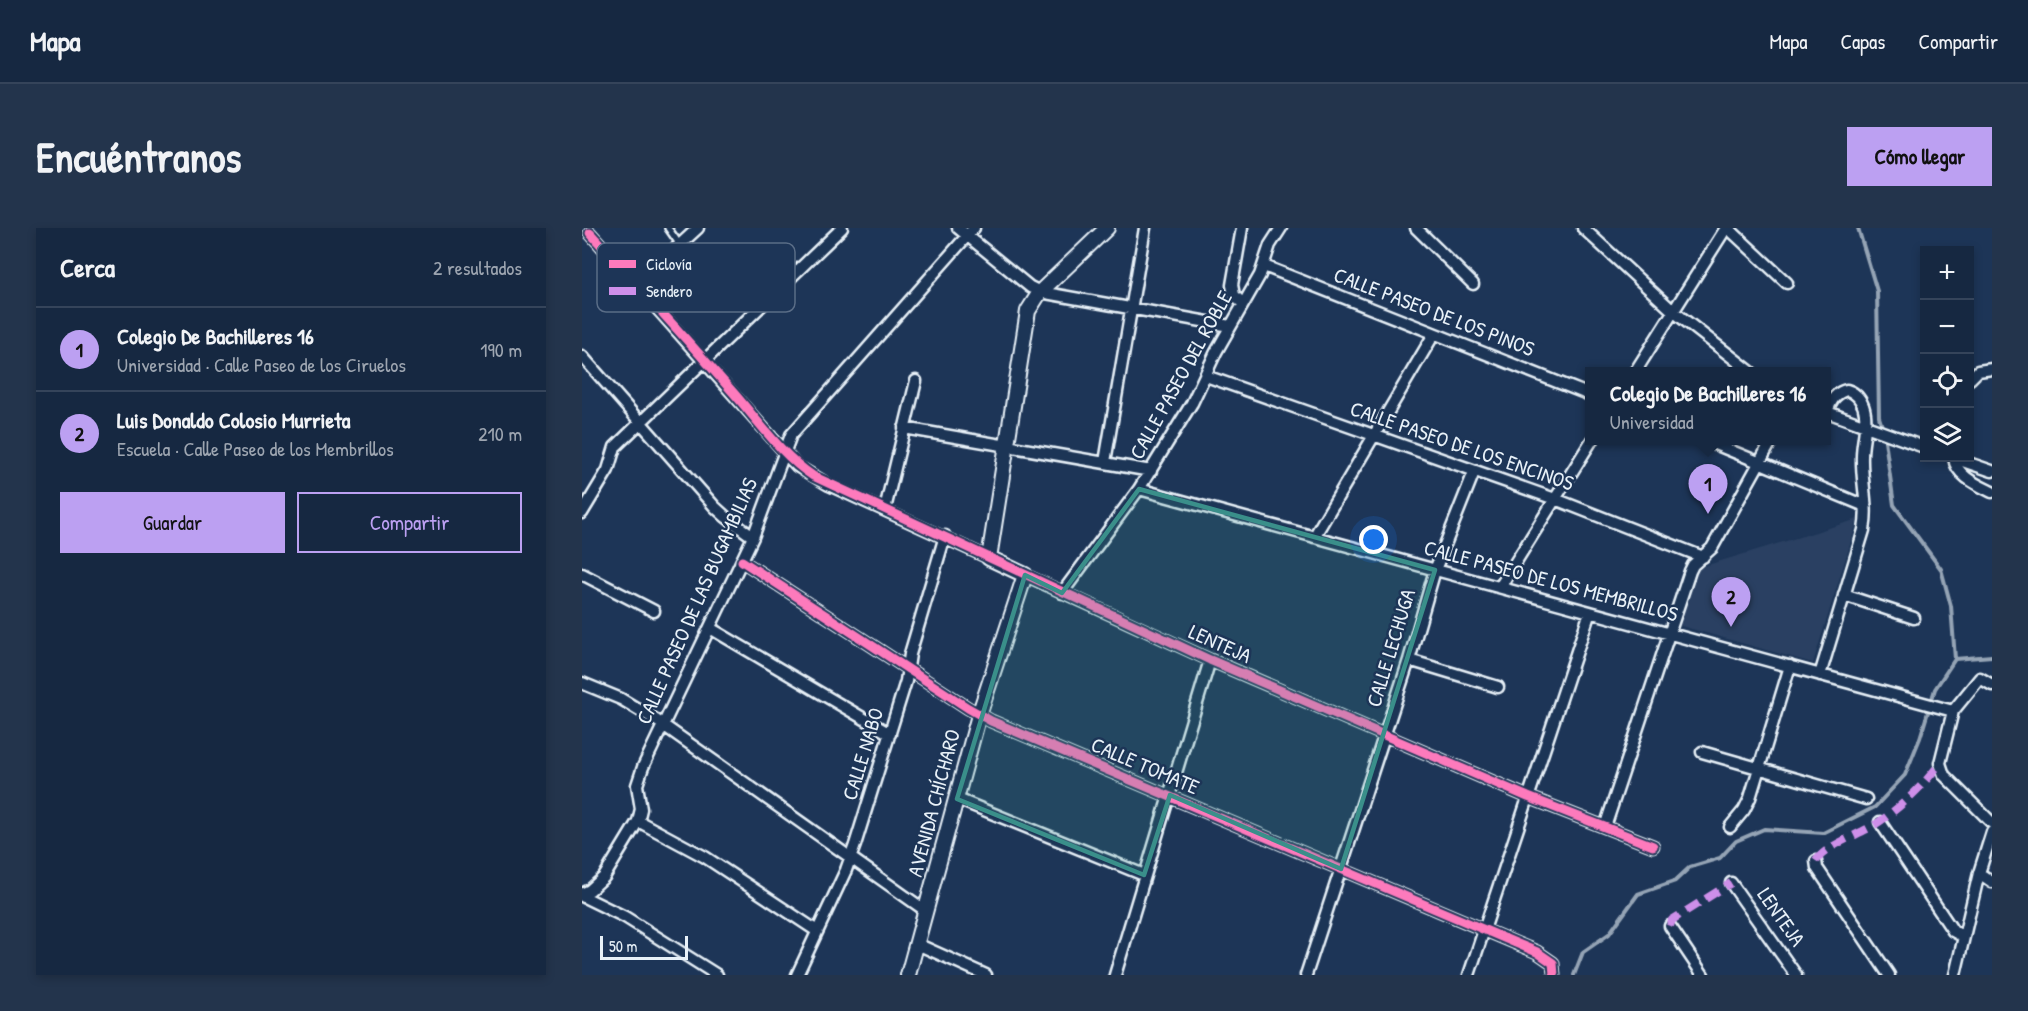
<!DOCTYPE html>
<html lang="es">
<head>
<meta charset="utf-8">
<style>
	:root { --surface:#162841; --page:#23344c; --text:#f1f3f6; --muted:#9ea6b1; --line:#35445a; --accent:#bca0f2 }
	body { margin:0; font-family:"Patrick Hand",sans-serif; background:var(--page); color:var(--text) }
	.controls { position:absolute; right:18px; top:18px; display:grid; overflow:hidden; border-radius:0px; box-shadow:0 3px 9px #0003 }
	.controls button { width:54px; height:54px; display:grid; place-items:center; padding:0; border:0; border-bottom:2px solid var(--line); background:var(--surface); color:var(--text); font:30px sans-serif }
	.scale { position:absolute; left:18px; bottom:15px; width:88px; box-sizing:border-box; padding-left:6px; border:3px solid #e8f1f8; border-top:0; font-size:16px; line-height:21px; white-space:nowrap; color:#e8f1f8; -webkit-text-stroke:4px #1d3557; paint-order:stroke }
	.you { position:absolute; left:792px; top:312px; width:21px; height:21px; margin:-15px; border:4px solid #fff; border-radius:50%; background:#1a73e8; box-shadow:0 0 0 9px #1a73e833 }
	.badge { display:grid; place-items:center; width:39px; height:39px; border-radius:50%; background:var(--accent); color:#111; font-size:20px; font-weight:700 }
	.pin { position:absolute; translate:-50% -50px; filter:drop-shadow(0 2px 3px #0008) }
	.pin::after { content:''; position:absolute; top:32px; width:21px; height:18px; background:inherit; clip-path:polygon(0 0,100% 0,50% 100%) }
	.popup { position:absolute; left:1003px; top:139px; width:246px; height:78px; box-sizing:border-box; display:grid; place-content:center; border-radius:0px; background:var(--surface); filter:drop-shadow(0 2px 4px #0005); font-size:20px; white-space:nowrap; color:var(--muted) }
	.popup b { font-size:22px; color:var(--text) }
	.popup::after { content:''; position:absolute; left:50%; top:100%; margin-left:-12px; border:12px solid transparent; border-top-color:var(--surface) }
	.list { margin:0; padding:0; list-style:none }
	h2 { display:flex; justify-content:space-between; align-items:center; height:78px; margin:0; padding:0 24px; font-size:26px }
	h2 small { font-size:20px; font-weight:400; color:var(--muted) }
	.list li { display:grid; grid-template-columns:39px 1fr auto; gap:18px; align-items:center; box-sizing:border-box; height:84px; padding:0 24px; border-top:2px solid var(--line) }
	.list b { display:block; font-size:22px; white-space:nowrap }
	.list p { margin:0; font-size:20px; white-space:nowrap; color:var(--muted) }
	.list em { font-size:20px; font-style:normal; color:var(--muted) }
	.actions { display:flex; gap:12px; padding:18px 24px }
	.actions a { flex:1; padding:14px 0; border:2px solid var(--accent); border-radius:0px; text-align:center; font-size:21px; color:var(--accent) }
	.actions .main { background:var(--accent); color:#111 }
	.icon { flex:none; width:33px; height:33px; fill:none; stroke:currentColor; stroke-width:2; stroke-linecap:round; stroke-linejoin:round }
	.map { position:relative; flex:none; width:1410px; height:747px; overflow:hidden; border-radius:0px }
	header { display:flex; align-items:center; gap:36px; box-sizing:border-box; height:84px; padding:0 30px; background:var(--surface); border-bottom:2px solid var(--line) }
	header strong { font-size:28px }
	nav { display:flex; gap:33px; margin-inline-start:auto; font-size:21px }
	.intro { display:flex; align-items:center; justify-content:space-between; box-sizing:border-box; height:144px; padding:0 36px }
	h1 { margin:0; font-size:42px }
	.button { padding:15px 27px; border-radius:0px; background:var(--accent); color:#111; font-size:21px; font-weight:700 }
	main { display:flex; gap:36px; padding:0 36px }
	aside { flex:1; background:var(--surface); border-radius:0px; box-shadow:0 3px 9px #0003 }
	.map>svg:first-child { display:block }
</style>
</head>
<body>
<header>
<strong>Mapa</strong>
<nav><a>Mapa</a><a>Capas</a><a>Compartir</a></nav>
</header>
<div class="intro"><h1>Encuéntranos</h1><a class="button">Cómo llegar</a></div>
<main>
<aside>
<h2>Cerca<small>2 resultados</small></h2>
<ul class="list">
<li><span class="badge">1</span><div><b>Colegio De Bachilleres 16</b><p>Universidad · Calle Paseo de los Ciruelos</p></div><em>190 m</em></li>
<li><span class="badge">2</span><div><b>Luis Donaldo Colosio Murrieta</b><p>Escuela · Calle Paseo de los Membrillos</p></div><em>210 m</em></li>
</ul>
<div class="actions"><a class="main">Guardar</a><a>Compartir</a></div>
</aside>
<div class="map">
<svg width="1410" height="747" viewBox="0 0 1410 747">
	<rect width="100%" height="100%" fill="#1d3557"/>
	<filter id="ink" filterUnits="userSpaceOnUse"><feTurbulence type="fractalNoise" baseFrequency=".0167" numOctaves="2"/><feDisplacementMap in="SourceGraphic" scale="12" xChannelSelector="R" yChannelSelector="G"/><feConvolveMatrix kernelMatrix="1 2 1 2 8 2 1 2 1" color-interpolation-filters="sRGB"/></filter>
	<g filter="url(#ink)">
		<path fill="#2a4162" d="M1276,291l-45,144 -135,-38 20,-57z"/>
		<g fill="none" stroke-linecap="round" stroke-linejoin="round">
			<path stroke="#95a4b5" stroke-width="4" d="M1276,0l19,63 2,126 5,16 10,72 47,64 10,37 4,53
				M992,747l9,-23 26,-18 29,-40 37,-13 15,-14 30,-9 16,-17 28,-12 59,4 52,-26 30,-32 15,-37 15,-49 20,-30 37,-3"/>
			<defs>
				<path id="service" d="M86,0l12,17"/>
				<path id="minor" d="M376,0l72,59 10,5 190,34
					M660,0l-10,57 2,10 8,8
					M834,0l57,56
					M1001,0l90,83 78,61
					M1146,0l59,55
					M8,5l207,233 32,19 160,73
					M682,38l326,129
					M55,56l61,-56
					M0,128l133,151 11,10 27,20
					M1053,144l91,-144
					M624,148l349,123 148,58
					M1388,151l8,-8 14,-2
					M322,200l247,43
					M1123,212l160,66
					M1372,230c2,18 24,27 38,34
					M1372,230l38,13
					M523,234l40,-234
					M557,261l814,222
					M303,281l31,-128
					M0,285l26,-43 7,-23 227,-219
					M732,309l120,-203
					M160,333l226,147 23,13 546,231 16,11 1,12
					M0,346l72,37
					M443,347l185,85 318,137 125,49
					M918,359l92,-147
					M480,365l77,-104 53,-86 24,-51 44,-77 10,-30 11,-17
					M1262,367l70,23
					M128,400l180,106
					M827,432l89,27
					M1238,447l44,-145c5,-24 -3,-49 -2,-74 0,-14 5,-28 3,-42 -1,-10 -7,-21 -18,-24 -11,2 -17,12 -20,22l97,35
					M0,455l39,16 35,21 270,191
					M1410,457l-12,-7 -27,33 -13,52 4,12 48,48
					M1120,524l164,47
					M375,571l187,76
					M56,593l67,36 112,74
					M1298,594l73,109 11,6
					M1023,599l85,-256 3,-6 19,-17 60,-108
					M1148,599l14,-17 6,-12 40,-132
					M1234,633l1,7 72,107
					M1397,645l13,9
					M1149,655l65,92
					M0,666l8,-4 14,-13 34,-56 3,-12 -4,-24 6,-18 110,-230 38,-102 183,-207
					M0,668l43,21 92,58
					M1088,698l33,49
					M335,716l69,31
					M215,747l49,-105 9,-25 51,-164 4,-27 35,-118
					M533,747l95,-315
					M724,747l103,-315 26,-90 39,-98
					M887,747l121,-363
					M1373,747l24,-102 13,-41"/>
				<path id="tertiary" d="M326,747l71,-260 46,-140 -36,-17 39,-247 12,-19 67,-64"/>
			</defs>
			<use href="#service" stroke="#e8f1f8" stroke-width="10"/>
			<use href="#minor" stroke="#e8f1f8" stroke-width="15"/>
			<use href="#tertiary" stroke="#e8f1f8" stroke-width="18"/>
			<use href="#service" stroke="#1d3557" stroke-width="5"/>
			<use href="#minor" stroke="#1d3557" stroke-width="10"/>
			<use href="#tertiary" stroke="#1d3557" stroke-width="14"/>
			<path stroke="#ce8fe9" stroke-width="8" stroke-dasharray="15 8" stroke-linecap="butt" d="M1234,633c11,-17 46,-27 63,-39 23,-16 45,-37 61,-59
				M1088,698l2,-6 59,-37"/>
			<defs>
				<path id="cycleway" d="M8,5c47,52 95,104 141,157 26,29 50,65 82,86l397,184 318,137 125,49
					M160,333l226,147 23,13 546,231 16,11 1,12"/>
			</defs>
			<use href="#cycleway" stroke="#1d3557" stroke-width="13"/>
			<use href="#cycleway" stroke="#fd7abc" stroke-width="9"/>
		</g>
	</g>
	<path fill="#3a8f8a" fill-opacity="0.2" stroke="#3a8f8a" stroke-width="4.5" stroke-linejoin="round" d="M557,261l296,81 -94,299 -171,-74 -26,80 -187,-76 68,-224 37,18z"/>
	<g text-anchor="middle" stroke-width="5" stroke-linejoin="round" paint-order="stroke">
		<g font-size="21" fill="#e8f1f8" stroke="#1d3557">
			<text transform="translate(852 84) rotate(21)" y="7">CALLE PASEO DE LOS PINOS</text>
			<text transform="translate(599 147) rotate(-61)" y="7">CALLE PASEO DEL ROBLE</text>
			<text transform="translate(880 218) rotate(19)" y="7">CALLE PASEO DE LOS ENCINOS</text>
			<text transform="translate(969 353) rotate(15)" y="7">CALLE PASEO DE LOS MEMBRILLOS</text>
			<text transform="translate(115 373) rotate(-66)" y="7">CALLE PASEO DE LAS BUGAMBILIAS</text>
			<text transform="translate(638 416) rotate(24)" y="7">LENTEJA</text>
			<text transform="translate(809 420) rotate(-73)" y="7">CALLE LECHUGA</text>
			<text transform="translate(281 526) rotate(-73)" y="7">CALLE NABO</text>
			<text transform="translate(563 538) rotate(23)" y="7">CALLE TOMATE</text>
			<text transform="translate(352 575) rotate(-75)" y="7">AVENIDA CHÍCHARO</text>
			<text transform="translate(1199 689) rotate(55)" y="7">LENTEJA</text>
		</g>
	</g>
	<rect x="15" y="15" width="198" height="69" rx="9" fill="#1d3557" stroke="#5a6d87" stroke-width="1.5"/>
	<rect x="27" y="32" width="27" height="8" fill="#fd7abc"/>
	<rect x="27" y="59" width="27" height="8" fill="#ce8fe9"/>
	<g font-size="16" fill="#e8f1f8">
		<text x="64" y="42">Ciclovía</text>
		<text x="64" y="69">Sendero</text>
	</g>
</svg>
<div class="controls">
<button>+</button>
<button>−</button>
<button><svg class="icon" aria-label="locate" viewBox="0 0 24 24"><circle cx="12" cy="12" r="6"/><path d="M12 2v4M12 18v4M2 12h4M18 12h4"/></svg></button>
<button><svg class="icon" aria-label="layers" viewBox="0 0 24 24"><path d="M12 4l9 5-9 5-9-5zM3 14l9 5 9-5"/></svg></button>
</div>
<div class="scale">50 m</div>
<div class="you"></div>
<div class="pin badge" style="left:1126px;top:286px">1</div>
<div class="popup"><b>Colegio De Bachilleres 16</b>Universidad</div>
<div class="pin badge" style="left:1149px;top:399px">2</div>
</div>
</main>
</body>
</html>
